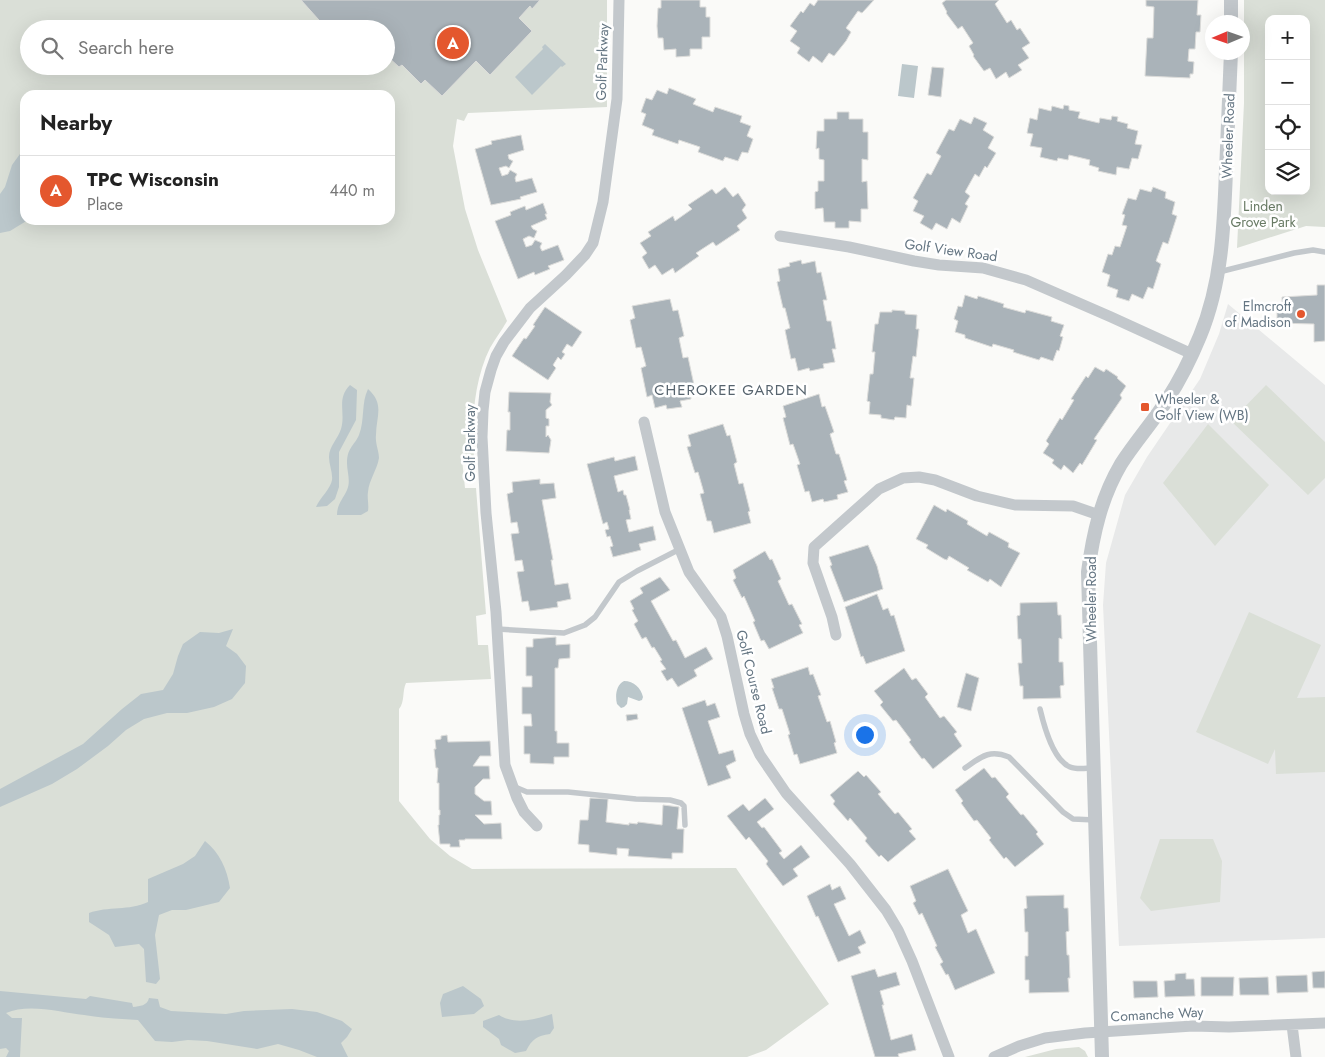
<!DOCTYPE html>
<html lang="en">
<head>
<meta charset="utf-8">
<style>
	:root { --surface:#fff; --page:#f2f2f2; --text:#222; --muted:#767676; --line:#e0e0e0; --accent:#e4572e }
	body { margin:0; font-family:Jost,sans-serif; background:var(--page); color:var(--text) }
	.controls { position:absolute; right:15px; top:15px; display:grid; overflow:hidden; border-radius:10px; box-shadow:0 5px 20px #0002 }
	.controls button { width:45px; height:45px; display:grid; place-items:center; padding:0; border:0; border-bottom:1px solid var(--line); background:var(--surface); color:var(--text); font:25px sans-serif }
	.compass { position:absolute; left:1205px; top:15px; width:45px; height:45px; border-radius:50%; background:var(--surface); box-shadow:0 5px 20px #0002; rotate:268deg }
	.you { position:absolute; left:864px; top:734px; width:18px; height:18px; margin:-12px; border:4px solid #fff; border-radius:50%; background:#1a73e8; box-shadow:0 0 0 8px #1a73e833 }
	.badge { display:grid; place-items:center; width:32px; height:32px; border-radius:50%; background:var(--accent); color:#fff; font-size:16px; font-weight:700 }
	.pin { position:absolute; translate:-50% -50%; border:2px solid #fff; box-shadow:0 1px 5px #0006 }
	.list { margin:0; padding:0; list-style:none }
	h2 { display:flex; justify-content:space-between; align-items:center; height:65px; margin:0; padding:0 20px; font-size:21px }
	h2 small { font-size:16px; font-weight:400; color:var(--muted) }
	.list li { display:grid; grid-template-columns:32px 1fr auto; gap:15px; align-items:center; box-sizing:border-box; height:70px; padding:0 20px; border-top:1px solid var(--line) }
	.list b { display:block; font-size:19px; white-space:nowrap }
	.list p { margin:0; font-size:16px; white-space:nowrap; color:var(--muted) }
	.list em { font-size:16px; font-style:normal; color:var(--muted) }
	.icon { flex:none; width:28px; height:28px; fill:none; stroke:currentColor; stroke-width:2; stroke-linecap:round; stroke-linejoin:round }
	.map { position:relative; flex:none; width:1325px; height:1057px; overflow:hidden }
	.search { position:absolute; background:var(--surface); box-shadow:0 5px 20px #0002; left:20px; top:20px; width:375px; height:55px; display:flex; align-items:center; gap:12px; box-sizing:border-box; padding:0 18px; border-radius:28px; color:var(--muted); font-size:19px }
	.panel { position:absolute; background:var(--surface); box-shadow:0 5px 20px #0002; left:20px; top:90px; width:375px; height:135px; border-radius:15px }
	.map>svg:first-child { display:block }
</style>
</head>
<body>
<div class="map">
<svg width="1325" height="1057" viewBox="0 0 1325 1057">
	<rect width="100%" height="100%" fill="#fafaf8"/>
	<path fill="#e8e9e9" d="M1228,304l97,81v553l-206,8 -16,-341 3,-42 19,-68 22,-38 53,-78 19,-45z"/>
	<path fill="#dadfd7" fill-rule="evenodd" d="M0,0h607v107l-139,6 -4,8 -7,-2 -4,27 12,63 13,41 29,71c-5,9 -12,18 -17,27 -16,32 -19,74 -16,110l-12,1 3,29h11l10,126 -10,2 2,29h10l3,34 -85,4c-4,8 -1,19 -7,26v92l31,38 20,17 22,13 264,-1 93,136 -63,46 -19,7h-747zM29,29h357v37h-357zM25,95h365v125h-365z
		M1244,0h81v227l-19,-1 -69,22 7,-145zM1269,19h37v172h-37z
		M1266,385l59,57v36l-17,17 -77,-74z
		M1208,424l61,61 -54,61 -52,-63z
		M1249,612l72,33 -24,53 28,-1v75l-49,2 -1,-25 -7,15 -72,-32z
		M1160,839h53l9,22 -2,41 -69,9 -11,-13z
		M1079,1047l6,4 3,6h-63l31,-8z"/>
	<path fill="#bbc7cb" d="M545,44l21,20 -4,3 -1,-1 -29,29 -17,-18 28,-28 -1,-2z
		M902,64l16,2 -4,32 -16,-2z
		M25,147v73h3l-18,11 -10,2v-39l5,-7 7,-22z
		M350,385l7,5 -1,30 -17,32v35l-4,12 -8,7 -11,1c4,-9 15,-19 16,-27 1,-7 -3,-15 -3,-23 0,-11 9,-18 12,-28 5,-16 -5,-30 9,-44z
		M368,389c17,15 8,28 8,46 -1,8 3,16 3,23 -2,12 -10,22 -11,34 -1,6 1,12 0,19l-7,4h-24c0,-11 6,-16 10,-25 4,-9 0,-18 0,-27 0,-15 7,-17 12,-28 6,-15 2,-32 9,-46z
		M233,629l-7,17 11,8 9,12 -1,17 -13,16 -18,8 -27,6h-20l-23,6 -18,11 -18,16 -31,23 -25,15 -52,23v-18l83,-45 39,-35 19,-15 22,-4 10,-16 5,-18 5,-12 17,-12 19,1z
		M624,681c10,0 17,7 19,16l-1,3 -3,1 -11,-4 -1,7 -3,3 -3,1 -4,-4c-2,-8 -1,-19 7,-23z
		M205,841c15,12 22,28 25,47l-11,14 -33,8h-14l-13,5 -4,20 5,44 -4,5 -10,-2 -2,-33 -5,-5 -24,3 -6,-12 -20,-13v-9c19,-7 40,-2 59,-11v-23l35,-15 12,-8z
		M463,986l18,13 3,7 -10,8 -32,3 -2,-14 3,-9z
		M0,991l86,8 4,-3 42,7 1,4c7,-1 14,-1 16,-9l9,1 2,8 11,4 55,3 18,-3 48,-2 25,3 25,9 10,8 -5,8 -6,6 7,14h-31l-18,-7 -21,-6 -21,5 -50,-8 -19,-1 -16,2 -17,-1 -17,-21c-18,-1 -36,-2 -54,-5 -24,-3 -56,-12 -78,-2l6,5h10l-2,39h-14l3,-6 -3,-3 -6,1z
		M552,1014l2,14 -4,6c-13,2 -18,5 -24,17l-11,2 -14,-8 -2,-6 -16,-12v-6l16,-6c16,10 35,5 53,-1z"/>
	<path fill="#aab3b9" stroke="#dcdcda" d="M301,0h239l-8,9 -2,-3 -11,12 13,13 -42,44 -14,-14 -34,35 -17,-16 -4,4 -19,-19 -3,2 -13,-12v-26h-52l-3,-3 -4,3z
		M661,0h39v7h6v10h4v20h-8v12h-12v7l-14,1v-8l-12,1 -1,-12h-5l-1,-12 1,-18h3z
		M818,0h56l-12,13 -4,-2 -12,17 5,4 -5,9 -12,15 -5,-3 -7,10 -9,-7 -4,6 -12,-9 3,-5 -10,-7 7,-10 -7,-5 11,-15 2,2 7,-10 4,3z
		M946,0h53l-4,4 12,19 4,-3 6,10 3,-2 10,15 -8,5 7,10 -11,7 4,5 -13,8 -3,-6 -10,7 -6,-11 -6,3 -11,-15 1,-1 -5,-9 4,-3 -11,-17 -4,3 -12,-16 1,-1 -5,-9z
		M1146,0h52l-1,15h4l-1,17h-4l-1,17h-6l-1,12 6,1 -1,12h-3v4l-45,-2 2,-38h6l1,-31 -8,-1z
		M932,67l12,1 -3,29 -13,-2z
		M669,88l27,11 -3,5 20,8 2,-5 27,9 -2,6 11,4 -4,10 6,3 -5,14 -6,-1 -4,9 -13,-4 -2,4 -25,-9 2,-5 -21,-7 -1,4 -26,-9 2,-5 -12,-5 4,-11 -5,-2 5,-14 6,2 5,-10 10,4z
		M1064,105l5,1v4l11,2 -2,6 21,5 1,-5 11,2 1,-4 6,1 -1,4 11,3 -1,4 11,3 -3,13 7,1 -4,14 -6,-1 -3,11 -12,-2 -1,8 -18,-4 1,-3 -10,-3 1,-5 -21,-5 -1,5 -10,-2 -1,3 -17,-4 2,-9 -12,-2 3,-12 -6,-1 3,-15 7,2 2,-12 12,3 1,-5 11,3z
		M837,112h12v7h14v13h5v28l-6,-1v23l5,-1 1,28h-7v13l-12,-1v7h-14v-6h-11l-1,-14 -8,1v-17l3,-1v-10h6v-21l-5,-1v-11l-3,1 1,-18h7v-12h13z
		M974,117l13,6 -4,7 11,7 -6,11 8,5 -9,15 -2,-2 -6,11 -4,-3 -10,18 5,4 -5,8 3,2 -8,17 -8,-5 -5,11 -11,-6 -4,7 -12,-7 4,-7 -11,-5 5,-10 -5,-3 14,-25 4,2 10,-19 -5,-3 13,-24 5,2 6,-12 11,5z
		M521,135l3,15 -16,5 1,4 4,2 -4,7 -3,-2 -7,2 3,8 6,-2 2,-4 7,4 -2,4 1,4 16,-4 5,14 -17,5 1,2 -30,6 -16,-56 17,-5 -1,-3z
		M725,187l8,10 5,-4 8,12 -4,5 5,8 -10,8 3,4 -24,16 -3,-4 -17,11 3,3 -24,17 -2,-5 -11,7 -7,-10 -6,4 -7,-12 5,-4 -7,-10 11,-7 -3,-4 25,-16 2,5 17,-12 -4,-4 24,-16 4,5z
		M1153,187l13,5 -1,6 10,4 -3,12 5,2 -9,28 -5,-2 -7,19 5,3 -8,25 -5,-2 -5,12 -11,-5 -3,7 -13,-4 2,-7 -11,-4 3,-11 -8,-3 6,-18 4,1 3,-9 5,1 7,-21 -5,-1 3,-10 -3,-1 6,-16 8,2 4,-11 11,3z
		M543,203l4,11h-2l2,5 -16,7 2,3 4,2 -3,7 -5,-2 -6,3 3,8 6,-2 3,-5 7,3 -2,4 2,4 16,-6 6,15 -16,6 2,3 -15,6 -1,-3 -16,7 -23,-58 16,-6 -1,-3 15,-6 1,4z
		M801,260l1,4 13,-3 2,12 4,-1 6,28h-4l4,21h4l5,28h-4l3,13 -12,2 1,4 -14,3 -1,-3 -11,3 -3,-13 -4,1 -6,-29 5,-2 -5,-20h-2l-6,-26 3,-1 -2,-12 12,-3 -1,-3z
		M1317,285h8v56l-11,1v-18l-37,-1v-18h5v-8l35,-2z
		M965,295l12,4 1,-3 26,8 -1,3 22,6 1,-3 26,7 -1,4 13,4 -4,11 3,1 -4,14 -2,-1 -4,11 -12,-4 -2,3 -26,-8 1,-2 -21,-6 -1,3 -27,-9v-3l-10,-3 3,-11 -4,-2 4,-13 4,1z
		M670,299l3,12 5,-1 6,26 -5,2 4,20 5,-1 6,28 -5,1 2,13 -11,2 2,6 -15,2 -1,-4 -11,3 -3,-13 -5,2 -6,-29 5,-2 -5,-19 -5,1 -6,-28 5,-2 -3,-12z
		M545,307l37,25 -10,15 -5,-3 -5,8 3,2 -4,6 -3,-3 -5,8 3,3 -8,12 -36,-24 12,-18 2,1 9,-13 -2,-1z
		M892,310l13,1v3l12,1 -1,14h3l-3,28 -3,-1 -3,22h4l-3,28 -4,-1 -1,13 -11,-1 -1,3 -13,-2v-3l-12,-1 1,-12 -3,-1 3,-27h3l2,-22h-3l3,-28h3l2,-12h12z
		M1095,367l9,5 2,-3 12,8 -1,1 9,8 -6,9 2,3 -28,41 3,1 -15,25 -2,-2 -7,10 -9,-8 -3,5 -9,-7 2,-3 -11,-7 6,-9 -3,-3 14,-23 2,2 12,-20 -3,-1 15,-23 2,2z
		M509,392l42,1 -1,9 2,3 -6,5v8l3,1v7h-3v11l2,-2 3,5 -2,13 -43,-2 1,-21h3v-18h-2z
		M819,394l3,13 3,-1 9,26 -4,2 6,20h3l8,26 -3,1 4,11 -11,3 1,4 -14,3 -1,-3 -11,3 -3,-11 -4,1 -8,-27 3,-1 -7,-20 -3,1 -7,-27 3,-1 -3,-11z
		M723,424l4,12 3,-1 7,27 -3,2 5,20 4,-1 7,28 -2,1 3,11 -37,10 -3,-12h-4l-7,-27 4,-1 -6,-21 -3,1 -8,-26 4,-1 -3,-11z
		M635,456l3,14 -24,6 4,16 5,-2 1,5h2l4,15h-1l2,9 -5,1 3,12 24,-6 3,14 -17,4 2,6 -28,7 -3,-10 3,-1 -3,-10 -3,1 -2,-7 4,-1 -2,-7 -4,2 -16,-60 27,-7 1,4z
		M540,479v5l14,-1 2,15 -14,2 11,60h-2l4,25 13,-2 3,16 -14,3 1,5 -28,4 -2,-10 -6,1 -5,-30 7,-1 -2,-11 -7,1 -4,-27 8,-1 -2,-11 -6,1 -4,-29 6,-2 -1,-10z
		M934,505l12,7 1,-3 21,12 -1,3 20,12 2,-4 20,11 -1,4 12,6 -19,34 -11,-8 -2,3 -21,-12 2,-2 -20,-12 -2,4 -3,-1 -18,-11 2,-3 -12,-6z
		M868,545l9,21 6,23 -39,13 -14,-36 2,-1 -3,-8z
		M765,551l5,9 2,-1 9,20 -3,2 11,24 3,-1 10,20 -3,1 4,8 -34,16 -5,-9 -3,1 -8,-19 2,-1 -11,-25 -2,2 -9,-18 3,-2 -3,-8z
		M660,577l10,13 -19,11 22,40 3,-1 9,18 21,-11 7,12 -19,11 3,6 -19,11 -6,-9 -5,3 -6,-10 5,-2 -6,-8 2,-1 -8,-13 -2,1 -6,-11 -4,2 -8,-15 4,-3 -6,-11 2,-1 -4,-8 13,-8 -3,-5z
		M877,594l6,16 5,-2 3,8 3,-1 11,36 -39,13 -3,-8 -2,1 -16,-50z
		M1057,602l1,13h3l1,24 -3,-1v24h4l1,23 -4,1 1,12 -38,1v-13h-3l-2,-23h4l-1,-24h-3l-1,-23 3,-1v-12z
		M556,637v8l14,-1v14l-11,1 -1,9h-3v63h2v12h12v14h-15v7l-24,-1v-9h-6v-28h8l-1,-12h-9v-27h10v-11h-6v-29h7v-8z
		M808,667l2,8 3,-1 8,21 -3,1 9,26 3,-1 6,21 -2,1 3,10 -37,11 -3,-10 -3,1 -6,-20 2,-1 -8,-25h-3l-7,-21h2l-3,-9z
		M904,668l8,12 4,-2 12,16 -3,3 15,21 4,-2 13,16 -3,2 8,12 -29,23 -9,-11 -2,1 -13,-17 2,-2 -15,-20 -3,1 -13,-16 3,-3 -9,-11z
		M966,673l13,5 -8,33 -14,-4z
		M705,700l2,6 8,-3 5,14 -12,4 11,33 14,-4 3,11 -10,5 5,12 -23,8 -26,-78z
		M637,714l1,5 -11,2 -1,-6z
		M447,735l1,7 42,-1 1,15h-11l-7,10h16l1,13h-7l-8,8v7l9,7h7l1,14h-17l9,9 17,-1 1,16h-37v1h-6l1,7h-10v-3h-10l-2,-19h1v-10h1v-5h-1v-27h-2l1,-15h-2l-2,-19h2l-1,-9 6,-1v-3z
		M984,768l8,10 3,-1 14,17 -3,3 15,18 2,-1 15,18 -2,2 8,10 -29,23 -9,-10 -2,2 -15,-19 2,-2 -14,-18 -3,1 -13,-18 2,-2 -8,-11z
		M858,771l6,6 2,-2 15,17 -3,2 17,20 3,-2 14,17 -3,2 7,8 -28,23 -7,-7 -2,2 -14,-16 2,-3 -17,-20 -2,3 -15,-17 2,-3 -5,-6z
		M590,798l18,1 -2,23 23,3v-2l8,1 1,-2 24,3 1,-20 16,2 -2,22h7l-1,24h-11v6l-44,-3 1,-7 -12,-1v7l-28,-3v-7l-11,-1 2,-24h8z
		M765,798l9,11 -17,13 5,6 2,-1 18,24 -3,2 5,6 17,-14 9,12 -17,12 5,7 -15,10 -17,-22 2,-3 -19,-24 -3,3 -19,-24 16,-12 6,7z
		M948,869l20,42 -7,4 7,18 8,-4 19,44 -40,17 -7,-16 -2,1 -6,-11 3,-2 -8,-15 2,-1 -15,-33 -3,2 -6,-12 3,-2 -6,-15z
		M830,884l2,6 8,-4 6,13 -12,5 15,32 11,-6 6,13 -8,4 3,6 -23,9 -20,-46 -2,1 -9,-21z
		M1064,895v13h4l1,23 -3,1 1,23h2l1,23h-2l1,14 -40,1v-13h-4v-24h3v-24h-3l-1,-23 3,-1 -1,-12z
		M875,969l3,8 18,-5 4,13 -20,6 4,14h-2l9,35 21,-6 4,16 -18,4 1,3h-24l-24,-81z
		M1325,971v17h-12l-1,-16z
		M1186,973v6h8l1,17 -30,1 -1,-16 11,-1v-6z
		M1307,975l1,17 -31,1 -1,-17z
		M1201,977h33l-1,19h-32z
		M1268,977l1,18h-29l-1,-17z
		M1133,981h24l1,16 -24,1z"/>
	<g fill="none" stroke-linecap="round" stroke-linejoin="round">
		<path stroke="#c3c8cc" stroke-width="5.5" d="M1219,272l75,-19 19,-3 12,2
			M497,629l67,4 21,-8 10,-8 24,-35 18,-11 43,-22
			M1040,709c4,17 13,51 30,58 7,3 16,1 24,1
			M965,768c16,-11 24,-19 44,-11l54,55 10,7 22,1
			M515,787l12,5h41l68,7 34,1 11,3 3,3 1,19"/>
		<path stroke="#c3c8cc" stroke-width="11" d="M780,236l69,11 65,14 25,4 44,3 43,12 85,37 81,37
			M644,422l21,90 24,60 32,45 6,19 17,78 6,20 10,21 26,38 64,71 36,46 12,20 14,31 37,96
			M836,635l-4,-18 -19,-54 1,-16 65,-58 24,-11 16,-1 16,3 42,16 38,9 58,1 26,9
			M537,826l-13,-14 -7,-14 -12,-33 -9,-153 -10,-99 -4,-76 1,-26 2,-19 6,-22 5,-14 8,-14 26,-34 36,-33 19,-20 8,-12 10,-41 14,-103 2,-99
			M1292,1025l4,32
			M994,1057l25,-11 26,-8 40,-5 108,-7 36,1 96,-4"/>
		<path stroke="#c3c8cc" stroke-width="14" d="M1231,0v22
			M1102,1057l-14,-485c5,-38 13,-74 33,-108 14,-22 32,-42 46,-64 13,-20 24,-42 33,-64 22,-53 24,-110 26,-166 2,-39 3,-78 5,-118"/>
	</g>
	<g fill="#e4572e" stroke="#fff" stroke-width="2">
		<circle cx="1301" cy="314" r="5"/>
		<rect x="1140" y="402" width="10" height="10" rx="2.5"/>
	</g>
	<g text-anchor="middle" stroke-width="5" stroke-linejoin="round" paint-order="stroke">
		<g font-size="14" fill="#657683" stroke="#fff">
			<text transform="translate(602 62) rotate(-88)" y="5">Golf Parkway</text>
			<text transform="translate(1228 136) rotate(-88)" y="5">Wheeler Road</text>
			<text transform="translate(951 250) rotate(8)" y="5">Golf View Road</text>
			<text transform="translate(470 443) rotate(-90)" y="5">Golf Parkway</text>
			<text transform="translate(1091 599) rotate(-90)" y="5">Wheeler Road</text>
			<text transform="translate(754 682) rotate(76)" y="5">Golf Course Road</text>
			<text transform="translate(1157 1014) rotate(-3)" y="5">Comanche Way</text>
		</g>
		<g font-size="14" fill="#687a64" stroke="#fff">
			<text x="1263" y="211">Linden<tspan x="1263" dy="16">Grove Park</tspan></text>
		</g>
		<g font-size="14" fill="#657683" stroke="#fff" text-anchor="end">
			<text x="1291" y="311">Elmcroft<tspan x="1291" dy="16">of Madison</tspan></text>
			<text x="1155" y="404" text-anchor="start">Wheeler &amp;<tspan x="1155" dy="16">Golf View (WB)</tspan></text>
		</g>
		<g font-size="15" letter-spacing="1" fill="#57646e" stroke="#fff">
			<text x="731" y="395">CHEROKEE GARDEN</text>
		</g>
	</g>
</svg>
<div class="controls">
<button>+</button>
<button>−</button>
<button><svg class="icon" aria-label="locate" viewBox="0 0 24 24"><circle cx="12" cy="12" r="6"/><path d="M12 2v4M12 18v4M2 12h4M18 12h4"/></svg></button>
<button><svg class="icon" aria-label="layers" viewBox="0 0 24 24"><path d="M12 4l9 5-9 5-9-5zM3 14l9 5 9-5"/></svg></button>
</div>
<svg class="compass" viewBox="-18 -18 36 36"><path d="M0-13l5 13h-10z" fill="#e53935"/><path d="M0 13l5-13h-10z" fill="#767676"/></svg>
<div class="you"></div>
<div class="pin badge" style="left:453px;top:43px">A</div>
<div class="search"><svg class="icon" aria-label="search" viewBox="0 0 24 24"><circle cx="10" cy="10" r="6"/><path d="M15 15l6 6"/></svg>Search here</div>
<section class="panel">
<h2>Nearby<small></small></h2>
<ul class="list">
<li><span class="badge">A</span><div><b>TPC Wisconsin</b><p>Place</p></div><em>440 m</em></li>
</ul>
</section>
</div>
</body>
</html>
